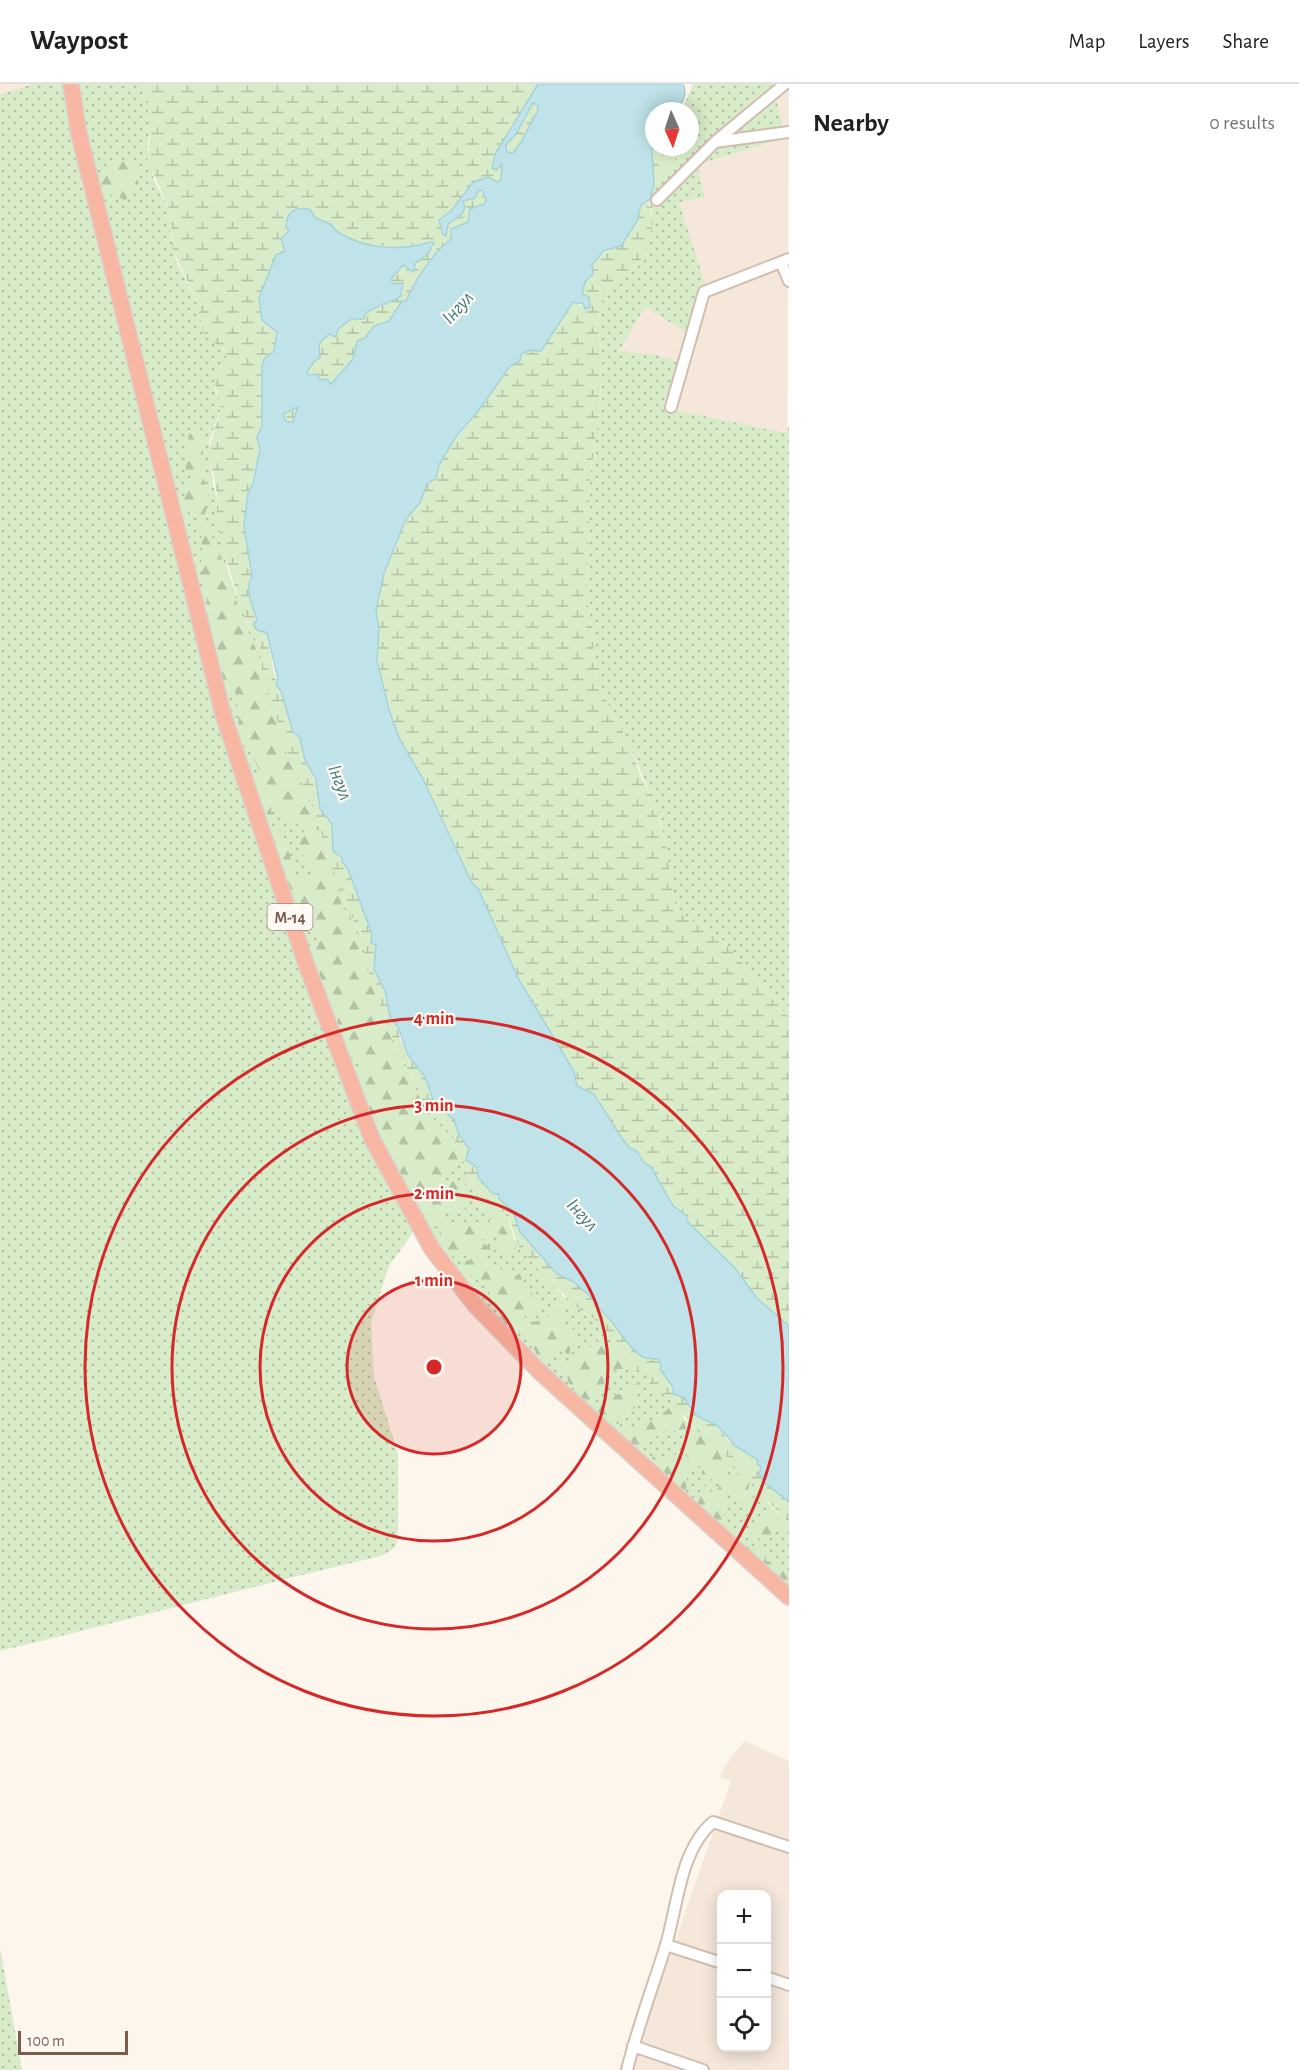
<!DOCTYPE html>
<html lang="en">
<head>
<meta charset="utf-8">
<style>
	:root { --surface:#fff; --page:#f2f2f2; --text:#202124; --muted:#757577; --line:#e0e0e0 }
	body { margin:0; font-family:"Alegreya Sans",sans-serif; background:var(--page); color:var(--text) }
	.controls { position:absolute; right:18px; bottom:18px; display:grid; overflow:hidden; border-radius:12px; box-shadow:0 3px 15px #0003 }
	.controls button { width:54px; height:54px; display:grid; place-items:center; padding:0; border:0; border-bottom:2px solid var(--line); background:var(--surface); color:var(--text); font:30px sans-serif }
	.compass { position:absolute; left:645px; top:18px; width:54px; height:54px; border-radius:50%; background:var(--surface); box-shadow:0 3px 15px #0003; rotate:177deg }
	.scale { position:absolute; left:18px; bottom:15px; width:110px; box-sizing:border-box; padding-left:6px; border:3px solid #7a5c4d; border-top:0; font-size:16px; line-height:21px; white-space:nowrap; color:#7a5c4d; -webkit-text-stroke:4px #fffaf3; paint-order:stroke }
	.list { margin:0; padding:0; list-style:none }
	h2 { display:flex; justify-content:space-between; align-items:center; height:78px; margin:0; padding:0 24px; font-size:26px }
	h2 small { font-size:20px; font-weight:400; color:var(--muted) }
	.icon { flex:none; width:33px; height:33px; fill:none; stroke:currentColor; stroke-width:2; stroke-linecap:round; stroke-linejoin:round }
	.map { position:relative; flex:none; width:789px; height:1986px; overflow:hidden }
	header { display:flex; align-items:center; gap:36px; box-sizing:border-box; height:84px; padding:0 30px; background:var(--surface); border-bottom:2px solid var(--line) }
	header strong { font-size:28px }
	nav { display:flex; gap:33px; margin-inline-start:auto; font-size:21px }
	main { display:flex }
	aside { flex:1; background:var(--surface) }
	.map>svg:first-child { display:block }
</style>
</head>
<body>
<header>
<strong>Waypost</strong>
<nav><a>Map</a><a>Layers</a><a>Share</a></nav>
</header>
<main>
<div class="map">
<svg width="789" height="1986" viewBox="0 0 789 1986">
	<defs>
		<pattern id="grass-dots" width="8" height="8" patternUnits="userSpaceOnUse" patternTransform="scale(1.5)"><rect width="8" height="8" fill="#d8ecc9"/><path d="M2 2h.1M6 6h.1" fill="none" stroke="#b4c2a5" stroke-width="1.8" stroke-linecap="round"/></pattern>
		<pattern id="forest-firs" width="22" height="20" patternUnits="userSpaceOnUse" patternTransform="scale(1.5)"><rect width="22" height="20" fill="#d8ecc9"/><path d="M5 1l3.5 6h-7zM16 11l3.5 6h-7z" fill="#b4c2a5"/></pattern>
		<pattern id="wetland-marsh" width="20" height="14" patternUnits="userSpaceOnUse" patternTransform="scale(1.5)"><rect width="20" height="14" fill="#d8ecc9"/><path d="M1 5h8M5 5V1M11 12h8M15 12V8" fill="none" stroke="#b4c2a5"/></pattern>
	</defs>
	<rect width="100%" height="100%" fill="#fdf6ec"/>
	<path fill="#f5e8da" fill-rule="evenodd" d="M773,0h16l-2,351 -119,-25 -50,-57 43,-137 36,-51 88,-27z
		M745,1657l44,20v309h-159l101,-289 -12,-4 12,-20zM722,1810h44v154h-44z"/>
	<path fill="#fde8e0" d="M0,0h33l-33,10z"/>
	<path fill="url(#grass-dots)" d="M33,0h35l165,675 182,471 -26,36 -18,56 3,55 24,77v86c-3,12 -14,15 -25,18 -125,29 -248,63 -373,93v-1557z
		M75,0h67l7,26 2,17 -4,21 7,32 16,31 1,24 5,25 21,42 6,30c11,9 25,15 24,30l-10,8 -2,20 5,10 1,8 -12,34 4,42 5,18 -2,13 14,63 17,44 6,2 4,6 -4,4 8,16 1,21 24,78 23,48 30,91 23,51 5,29 26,71 34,70 28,30 6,24 10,19 37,34 5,20 5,9 51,58 32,21 9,16 7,4 19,29 5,-5 9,2 1,11 28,27 5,11 12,11 12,3 44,34v10l17,27 20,19v70l-245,-225 -65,-67 -32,-38 -72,-125 -135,-382 -151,-597z
		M693,0h80l12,54 -88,27 8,32 -26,5 27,85 -9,8 -9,38 -43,-26 -26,44 38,4 25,8 -12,46 116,24 3,-9v594l-62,-73 -14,-13 -35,-19 -5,-16 -7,-53 -7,-27 -26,-65 -35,-68 -11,-91 3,-114 10,-75 2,-49 -5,-31 12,-37 31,-25 8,-18 4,-31 -4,-12 6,-16 21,-25 1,-13h14v-36h-8z
		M0,1864l22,122h-22z"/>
	<path fill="url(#forest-firs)" d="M130,74l9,4 -2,16 2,8 -10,5 -3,11 -10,-8 -14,2 -6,-22 10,-5 4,-7 11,1z
		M193,344l11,4 -2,39 7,27 -4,15 1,10 20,45 6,23 29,71 10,43 11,29 -1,14 10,13 17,36 27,76 7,33 7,7 12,31 5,25 26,71 34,71 27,29 6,13 -3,11 -6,4 -3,9 -20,27 -11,1 -39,-73 -18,-47 2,-16 -7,-14 -9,-7 -2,-6 4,-11 -10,-4 2,-15 -10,-6 -20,-54 2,-12h8l-1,-6 -14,-3c-1,-12 -5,-15 -11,-25 -9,-17 -23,-60 -22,-79l2,-1c19,8 13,38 27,53l11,-5 4,-5c-10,-7 -15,-19 -19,-29l8,-7 -1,-5 -21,-14 -6,-8h-5l1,12 -6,1 -11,-29 -1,-9 5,-12c-8,-13 -9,-29 -22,-38l2,-13 -4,-27 -10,-2 -10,-28 -5,-30 1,-14 -10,-41 1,-36 -3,-21 -18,-12 10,-29 -6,-11 3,-12v-18z
		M446,1096l17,1 9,15 -5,3 -6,-2 5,15 -15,-2 -8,6 -1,9h20l10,-4 17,3 1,-7 -8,-14 2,-4 13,13 3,7 8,3 8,26 -10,8 -5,-1 -3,-9 5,-9 -6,-6 -9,9 -7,-1 -2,3 12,5 1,7 -9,4 -4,-6h-20l-2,5 -12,-1 -8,-14 4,-5 -2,-8 -15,-7 2,-12z
		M474,1171l5,2 12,13 10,-1 21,8 -2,9 3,4 7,-1 3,6 -2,3 10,8 -2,7 -5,2 -7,-5 -5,2 6,11 19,-4 7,-9 5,-2 2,-8h3l2,7 -7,17 3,3 12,2 -3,6 6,7 -1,4 -6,1v6l-3,1 -7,-5 -8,10 -8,3 -23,-29 -15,-8 -4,-6 -8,-19 -10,-15 -22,-16v-7l8,-2z
		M595,1257l11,4 8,-3 13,15 -4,12c-20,-1 -21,23 -34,31l-8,-1 -6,-7 -1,-5 -5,-4 -3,-9 -7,-4 -2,-7 4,-4 12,5 1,-12 17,-5z
		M641,1298l3,2 -6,6 -3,18 -9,3 -8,13 -8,1 -19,-17 1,-3 6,2 1,-4 5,-1 -1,-6 18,-2 5,-7z
		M671,1322l8,2 7,20 -7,5 -8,-4 -6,1 -5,6 -8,1 -4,7 -8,-1 -3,7 -17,-14 1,-4c21,-5 35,-11 50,-26z
		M708,1349l17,23 24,7 3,6 -4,21 9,13 -3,6 -16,-10 -1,-7 -8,-1 -5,9 2,10 -5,11 1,6 -25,-19c5,-22 7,-11 22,-20l2,-12h14l4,-5 -7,-4c-11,3 -21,12 -28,19l-4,-4 3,-15h-16l1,-9 -5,-11 6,-13z
		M671,1371h8l12,17 -4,5 -1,17 -36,-30 3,-7z
		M771,1429l17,16v4l-5,2 -8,-5 -5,6 -17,4 -1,-7 5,-5v-10l7,1z
		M746,1461l6,5 8,-4 5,2 1,13c10,2 15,2 19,14l4,-1v14l-45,-40z"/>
	<path fill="url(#wetland-marsh)" d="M142,0h396l-34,57 -6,24 4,-1 -1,16 -4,2 -9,-5 -15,5 -33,44 3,5 5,1v-8l13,-9 4,-16 4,2 11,-11 6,10 -4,7 -12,5 -2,10c-13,4 -13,11 -19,20 -10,13 -25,21 -29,38l-6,2 -8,19h-4l-13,20 -10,2 -14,15 -8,3 -4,18 -22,25 -24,-11 6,-11 5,-2 1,-16 10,-10 8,1 1,-6c20,-16 44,-21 65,-36v-10l-10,1 -2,-5 12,-14 12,4 5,-10 14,-12 -8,-4 -19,5 -42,-2 -29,-15 -34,-24 -6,1 -10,14 3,9 -8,8 4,13 -9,3 -17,43 3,22 15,11 -3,20 -7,6 -5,10v59c-6,15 0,19 -3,31 -14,44 -16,73 -7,119 -8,14 1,29 5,44l-4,4 -8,-4 -23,-75 -6,-30 2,-13 -4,-27 -7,-21 14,-46 -7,-28 3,-10 10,-8 -3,-14 -14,-7 -7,-9 -6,-30 -24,-52 -3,-39 -23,-52 4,-32z
		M534,19l4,7 -17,32 -8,11 -6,-1 1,-9 8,-9z
		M654,45v18h22l-1,13 -21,25 -3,-50z
		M648,117l5,21 -5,22 -8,18 -31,25 -12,37 5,31 -2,49 -10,75 -3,114 11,91 35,68 7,23 14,27 12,42 7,53 5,16 35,19 14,13 62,73v308l-32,-28 -23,-31 -46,-45 -2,-7 -13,-9 -22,-39 -8,-5 -6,-11 -7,-3 -9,-11 -27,-43 -17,-8 -2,-10 -12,-24 -45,-74 -40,-90 -6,-5 -50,-106 -22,-37 -11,-30 -13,-57 3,-21 -3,-21 8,-38 20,-51 18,-23 5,-15 10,-10 2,-9 16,-27 7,-6 48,-66 10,-5 1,-7 10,-4 10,1 32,-49 15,7 2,-2v-9l-8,-4 3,-12 6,-6c1,-18 14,-24 30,-30 9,-14 15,-26 20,-41z
		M298,323l-5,15h-7l-3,-8z
		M257,546l10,3 7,40 21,60 5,5 5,22 13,28 1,19 13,17 1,25 14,18 25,67v9l4,1 -2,25 9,17 6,29 9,12 2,11 8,17 17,22 7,20 22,23 15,29 -3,11 10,7c4,13 10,20 23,27l2,7 12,10 7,21 23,27 12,12 19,11 22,20 3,7 17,15 8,13 21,21 12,1 5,6 -2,4 13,18 -1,4 12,7 13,18 21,10 10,15 30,19 -1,5 4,2 3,16 25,19v21l-35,-36 -5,-24 -24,-7 -14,-22 -15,-4 -34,-39 -7,2 -4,-7 -1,-16 -9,-2 -2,4h-6l-6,-15 -10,-13 -7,-4 -9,-16 -34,-23 -3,-7 -16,-12 -30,-37 -10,-29 -23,-18 -18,-22 -12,-29v-8l-28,-30 -34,-70 -26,-71 -5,-29 -23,-51 -30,-91 -23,-48 -24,-78 -1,-21 -5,-11 -4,-3z"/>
	<path fill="#bfe3e8" stroke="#a5d3da" stroke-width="1.5" fill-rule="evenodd" d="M538,0h145c5,11 -1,19 -8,27h-21l-3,24 3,50 -4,14 -9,6 -4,16 -16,25 -17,5 -12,14 1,9 -8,8 -3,12 7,3 1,10 -5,2 -2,-5 -10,-2 -32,49 -10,-1 -10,4 -1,7 -10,5 -31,44 -24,28 -16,27 -3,13 -9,6 -7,19 -14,16 -22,54 -8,38 3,18 -2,31 12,50 11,30 22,37 50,106 6,5 40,90 45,75 11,19 3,14 17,8 27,43 9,11 7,3 6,11 8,5 22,39 13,9 2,7 46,45 23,31 32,28v176l-24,-19 -6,-9 2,-7 -4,-3 1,-4 -23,-14 -17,-20 -21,-10 -13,-18 -11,-4v-7l-13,-18 1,-4 -3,-6c-5,-1 -11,0 -15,-2 -16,-8 -30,-40 -48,-52l1,-3 -22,-20 -17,-8 -37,-42 -7,-21 -14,-12v-5h-6l-15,-17 -1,-10 -11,-7 3,-11 -10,-14 -5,-15 -20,-18 -9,-25 -17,-22 -10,-28 -8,-10 -5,-26 -11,-22 2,-24 -5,-2 1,-9 -25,-67 -5,-5v-4l-9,-7 -1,-27 -12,-15 -4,-29 -11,-20 -5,-22 -7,-6 -12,-41 -5,-6 2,-6 -11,-46 -10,-3 -4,-6 4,-4c-4,-14 -13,-30 -5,-44l-8,-50 4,-33 5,-10 7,-33 -3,-13 5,-11v-59l2,-8 10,-8 3,-19 -15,-12 -3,-22 17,-43 9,-4 -4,-12 8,-8 -3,-4c0,-16 11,-22 25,-17 2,9 9,10 17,13 5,1 6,7 10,9 28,18 62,19 93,10l3,1 -6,11 -12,9 -3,9 -10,-7 -12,14 2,5 10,-1 -2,13c-12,8 -25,9 -36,18l-1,5h-12l-14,10 -2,8 -7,-3 -10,10 1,14 -7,4 -6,11 2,2 9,-1 1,6 8,-1 4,5 22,-25 4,-18 8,-3 9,-12 15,-5 13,-20h4c9,-20 26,-48 45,-62v-10l17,-7 2,-13 14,-5 2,-4 -4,-10 -4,1 -3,7 -12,3 2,7 -4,7 -13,9 -2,12 -3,-1 -4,-15 12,-9 22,-29 15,-5 9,5 4,-2 1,-16 -6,6 -4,-2 3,-14zM533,19l4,2 1,5 -17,32 -8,11 -6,-1 -1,-7 10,-11zM298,323l-5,15h-7l-3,-8z"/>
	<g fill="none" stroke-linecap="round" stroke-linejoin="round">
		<defs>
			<path id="minor" d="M716,57l69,-57
				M657,116l58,-58 74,-10
				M781,178l8,19
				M671,323l33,-115 85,-33
				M666,1861l56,18
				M766,1893l23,8
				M633,1962l70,24
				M627,1986c10,-41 25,-81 38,-122 13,-41 14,-97 48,-126l76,25"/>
			<path id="highway" d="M71,0l8,50 144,580 82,247 67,178 60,110 43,56 65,67 249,225"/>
		</defs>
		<use href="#minor" stroke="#d1beb0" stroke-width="14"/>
		<use href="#highway" stroke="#dad1cd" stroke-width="18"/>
		<use href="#minor" stroke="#fff" stroke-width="10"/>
		<use href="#highway" stroke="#f7b7a3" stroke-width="15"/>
	</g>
	<circle cx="434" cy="1283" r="87" fill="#d62828" fill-opacity=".12"/>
	<g fill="none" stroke="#d62828" stroke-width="3">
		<circle cx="434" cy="1283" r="87"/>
		<circle cx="434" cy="1283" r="174"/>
		<circle cx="434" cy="1283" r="262"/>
		<circle cx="434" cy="1283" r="349"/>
	</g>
	<g text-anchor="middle" stroke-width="4.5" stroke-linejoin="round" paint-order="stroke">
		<rect fill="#fffaf3" stroke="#a28b7f" stroke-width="1.5" x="267.5" y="820" width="45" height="26" rx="4.5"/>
		<g font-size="16" font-weight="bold" fill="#7a5c4d">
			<text x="290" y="839">М-14</text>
		</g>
		<g font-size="20" font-style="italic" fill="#437c86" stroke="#fffaf3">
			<text transform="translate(457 223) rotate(-48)" y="7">Інгул</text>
			<text transform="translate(341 698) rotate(69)" y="7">Інгул</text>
			<text transform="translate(583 1130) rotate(47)" y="7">Інгул</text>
		</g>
	</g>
	<circle cx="434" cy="1283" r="9" fill="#d62828" stroke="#fffaf3" stroke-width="3"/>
	<g font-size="18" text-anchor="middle" font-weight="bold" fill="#d62828" stroke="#fffaf3" stroke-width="4.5" stroke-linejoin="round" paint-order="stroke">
		<text x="434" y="940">4 min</text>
		<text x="434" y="1027">3 min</text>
		<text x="434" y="1115">2 min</text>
		<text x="434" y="1202">1 min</text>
	</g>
</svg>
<div class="controls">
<button>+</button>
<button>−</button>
<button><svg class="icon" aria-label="locate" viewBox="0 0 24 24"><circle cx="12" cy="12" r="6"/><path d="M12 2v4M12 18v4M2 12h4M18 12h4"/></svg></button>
</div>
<svg class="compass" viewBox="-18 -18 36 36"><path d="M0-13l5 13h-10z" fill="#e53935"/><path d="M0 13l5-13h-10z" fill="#757577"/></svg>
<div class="scale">100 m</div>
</div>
<aside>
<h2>Nearby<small>0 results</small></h2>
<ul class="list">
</ul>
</aside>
</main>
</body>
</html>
